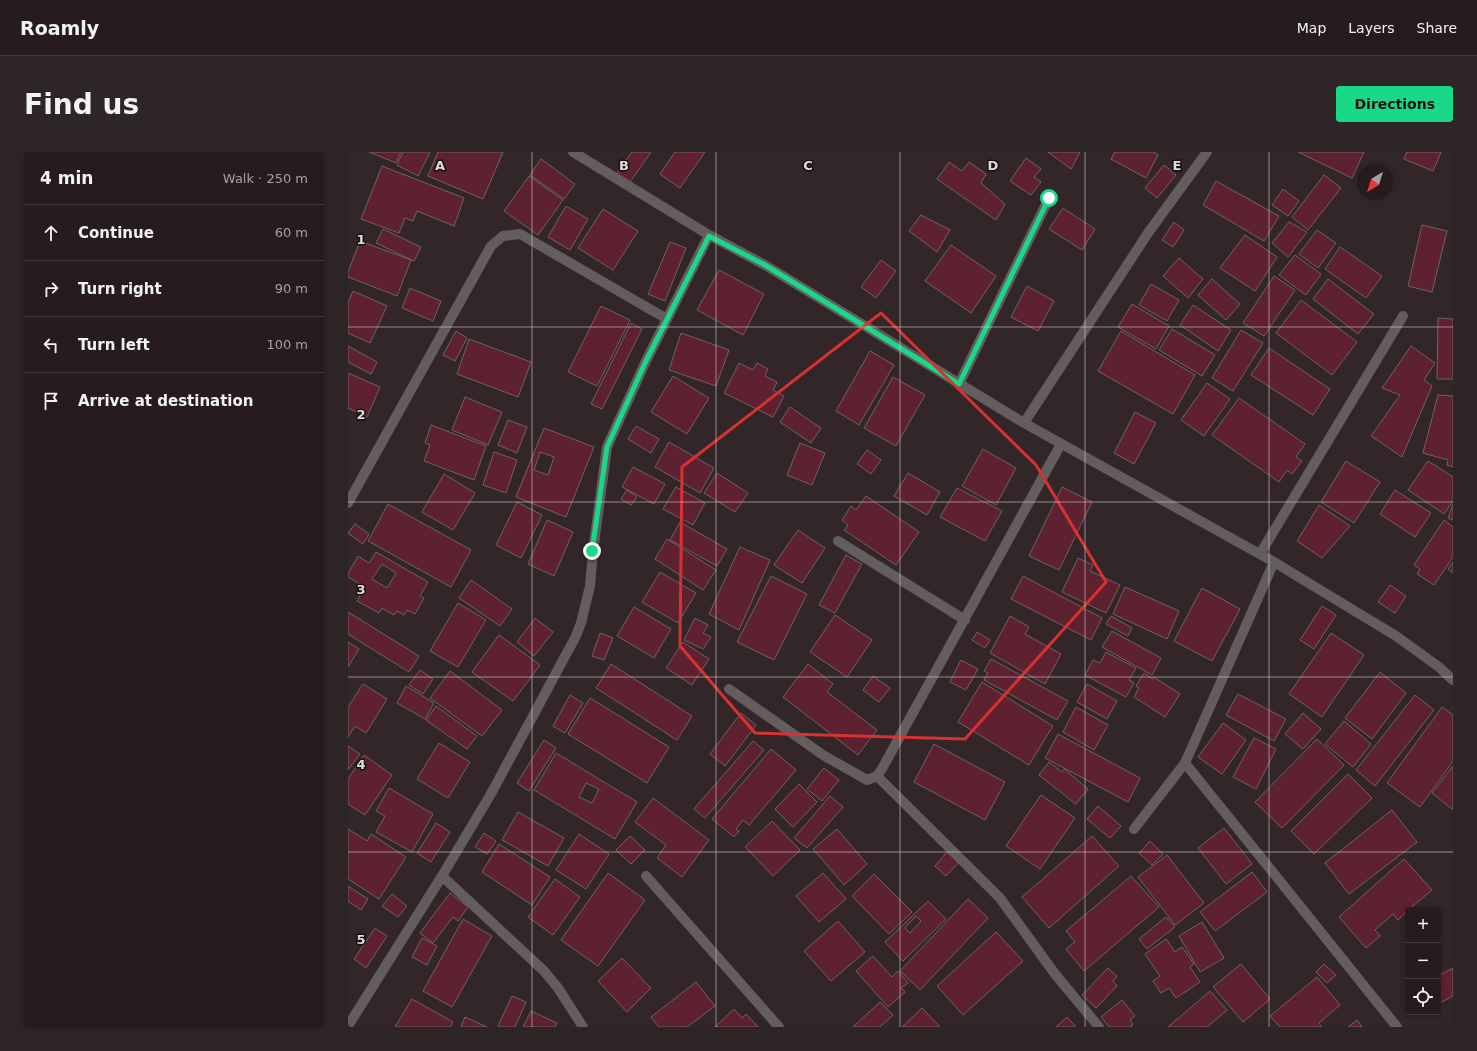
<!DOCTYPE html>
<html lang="en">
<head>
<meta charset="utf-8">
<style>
	:root { --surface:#261c1e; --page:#2e2527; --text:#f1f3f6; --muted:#a4a1a4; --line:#423a3c; --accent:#19d989 }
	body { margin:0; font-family:"DejaVu Sans",sans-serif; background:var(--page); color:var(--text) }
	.controls { position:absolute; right:12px; bottom:12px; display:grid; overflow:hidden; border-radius:4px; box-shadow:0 2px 6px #0003 }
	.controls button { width:36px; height:36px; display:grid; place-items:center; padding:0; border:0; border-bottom:1px solid var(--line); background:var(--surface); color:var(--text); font:20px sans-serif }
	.compass { position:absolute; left:1009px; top:12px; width:36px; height:36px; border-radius:50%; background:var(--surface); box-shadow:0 2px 6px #0003; rotate:218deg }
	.stop { position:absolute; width:12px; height:12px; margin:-9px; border:3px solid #19d989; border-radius:50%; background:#fff }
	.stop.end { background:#19d989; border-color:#fff; box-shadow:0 1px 4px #0008 }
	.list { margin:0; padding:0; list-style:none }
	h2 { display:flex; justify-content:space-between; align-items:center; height:52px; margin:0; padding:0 16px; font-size:17px }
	h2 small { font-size:13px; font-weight:400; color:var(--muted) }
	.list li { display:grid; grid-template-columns:26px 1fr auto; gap:12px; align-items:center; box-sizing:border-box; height:56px; padding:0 16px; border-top:1px solid var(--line) }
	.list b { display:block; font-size:15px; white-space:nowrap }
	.list em { font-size:13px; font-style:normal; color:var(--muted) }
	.icon { flex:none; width:22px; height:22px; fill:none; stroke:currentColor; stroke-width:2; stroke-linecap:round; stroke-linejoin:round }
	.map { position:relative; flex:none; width:1105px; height:875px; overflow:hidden; border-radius:4px }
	header { display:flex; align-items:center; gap:24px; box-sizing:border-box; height:56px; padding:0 20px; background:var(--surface); border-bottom:1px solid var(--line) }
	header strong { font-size:19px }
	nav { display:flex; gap:22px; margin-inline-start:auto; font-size:14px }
	.intro { display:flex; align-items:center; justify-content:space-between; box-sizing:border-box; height:96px; padding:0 24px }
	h1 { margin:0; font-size:28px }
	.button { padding:10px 18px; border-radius:4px; background:var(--accent); color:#111; font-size:14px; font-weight:700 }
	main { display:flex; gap:24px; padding:0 24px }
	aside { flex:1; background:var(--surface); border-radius:4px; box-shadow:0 2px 6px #0003 }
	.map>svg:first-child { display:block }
</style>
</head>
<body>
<header>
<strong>Roamly</strong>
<nav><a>Map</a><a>Layers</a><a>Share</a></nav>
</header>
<div class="intro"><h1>Find us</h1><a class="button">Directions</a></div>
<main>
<aside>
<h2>4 min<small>Walk · 250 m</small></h2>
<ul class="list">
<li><svg class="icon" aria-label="ahead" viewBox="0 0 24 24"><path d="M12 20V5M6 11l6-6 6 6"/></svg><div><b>Continue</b></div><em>60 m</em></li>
<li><svg class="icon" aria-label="right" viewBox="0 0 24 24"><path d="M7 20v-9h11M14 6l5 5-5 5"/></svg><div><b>Turn right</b></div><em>90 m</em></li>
<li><svg class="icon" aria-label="left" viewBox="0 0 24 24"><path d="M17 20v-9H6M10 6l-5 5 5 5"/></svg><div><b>Turn left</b></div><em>100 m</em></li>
<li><svg class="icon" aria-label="arrive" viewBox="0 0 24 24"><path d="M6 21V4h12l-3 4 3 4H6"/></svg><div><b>Arrive at destination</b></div></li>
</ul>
</aside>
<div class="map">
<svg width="1105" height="875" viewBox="0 0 1105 875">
	<rect width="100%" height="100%" fill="#322628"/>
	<path fill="#5e2130" stroke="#706264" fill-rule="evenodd" d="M21,0h32l-5,11z
		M55,0h27l-12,24 -21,-11z
		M90,0h65l-20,47 -55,-23z
		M284,0h19l-21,30 -13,-9z
		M327,0h30l-25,36 -20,-14z
		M700,0h32l-9,17z
		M767,0h39l4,3 -12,23 -35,-19z
		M950,0h66l-12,26z
		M1059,0h34l-8,19 -29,-12z
		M678,6l15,11 -7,8 7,5 -10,13 -21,-14z
		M193,7l34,25 -11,15 -34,-24z
		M601,10l13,9 7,-9 17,12 -5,9 24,21 -9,16 -59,-41z
		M816,13l12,10 -19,23 -12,-10z
		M34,14l82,32 -10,28 -37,-15 -4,10 -8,-3 -6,15 -38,-14z
		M976,23l17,13 -33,42 -16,-13z
		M181,24l34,24 -25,35 -34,-24z
		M868,29l63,35 -15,25 -61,-36z
		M935,37l16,12 -11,15 -16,-11z
		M218,54l22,13 -18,31 -22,-13z
		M715,56l32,21 -13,21 -33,-21z
		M255,57l35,22 -25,39 -35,-22z
		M573,63l29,15 -13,22 -28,-21z
		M826,70l10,8 -11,17 -11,-7z
		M941,70l18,10 -19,25 -16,-14z
		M1074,73l25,6 -15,61 -24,-6z
		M35,77l38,18 -7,14 -38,-18z
		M969,78l19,13 -18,25 -19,-14z
		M897,83l32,22 -22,34 -35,-23z
		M12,89l51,19 -14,36 -49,-19v-5z
		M322,90l16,6 -21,53 -17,-7z
		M603,93l45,31 -25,37 -46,-32z
		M992,95l42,29 -16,22 -41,-29z
		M947,103l26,19 -15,21 -27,-20z
		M831,106l24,21 -15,19 -25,-22z
		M533,108l15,11 -20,27 -15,-11z
		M371,118l45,24 -21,41 -46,-25z
		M926,124l21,14 -31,46 -21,-13z
		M864,127l28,25 -14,16 -28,-25z
		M980,127l46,35 -16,20 -45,-35z
		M803,132l28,16 -12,21 -28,-16z
		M679,134l27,15 -16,30 -27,-14z
		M62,136l31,13 -8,20 -31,-13z
		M5,139l34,15 -17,37 -22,-10v-30z
		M953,148l56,42 -25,33 -56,-42z
		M784,152l37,22 -13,23 -38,-22z
		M845,153l38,25 -13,21 -38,-26z
		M253,154l29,14 -33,66 -29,-14z
		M1090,166l15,1v60h-16z
		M283,171l11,6 -40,80 -11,-5z
		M824,177l43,26 -13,21 -43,-26z
		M893,178l22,13 -30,48 -21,-13z
		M108,179l11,7 -12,23 -12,-6z
		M773,179l74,44 -22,39 -75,-43z
		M333,181l48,17 -13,36 -47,-16z
		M121,187l62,23 -13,35 -61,-23z
		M0,194l29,16 -6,12 -23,-12z
		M1063,194l24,17 -11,17 8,6 -30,71 -31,-21 29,-41 -18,-7z
		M921,196l61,41 -17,26 -62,-40z
		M522,199l24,14 -35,60 -23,-14z
		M391,211l14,7 4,-7 11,6 -3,7 12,6 -4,8 11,6 -11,21 -49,-24z
		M0,221l32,14 -13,30 -19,-9z
		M325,224l36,22 -22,36 -36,-22z
		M545,225l32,18 -29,51 -32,-18z
		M859,231l23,16 -26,37 -23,-16z
		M1090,243l15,1v71l-6,-2 1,-5 -25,-7z
		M117,245l37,15 -14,33 -36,-15z
		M891,246l66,46 -9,13 6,4 -10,13 -5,-4 -8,12 -67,-47z
		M442,255l31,21 -10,15 -31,-21z
		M787,260l21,11 -22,41 -20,-11z
		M160,268l19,7 -10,26 -19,-8z
		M83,273l55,21 -12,34 -50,-19 6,-16 -5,-2z
		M288,274l23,13 -8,14 -23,-14z
		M196,276l50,19 -28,70 -50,-20zM192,300l14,5 -6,18 -14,-5z
		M321,290l45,26 -14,25 -45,-26z
		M452,291l25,10 -13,32 -25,-10z
		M635,297l33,19 -20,37 -34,-19z
		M519,298l14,10 -10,14 -14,-10z
		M146,300l23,8 -11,33 -23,-8z
		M998,309l34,21 -26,41 -33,-21z
		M1080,309l25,16v24l-9,13 -36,-24z
		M285,315l32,17 -11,20 -32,-17z
		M369,321l31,20 -13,19 -31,-19z
		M560,321l32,19 -13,23 -33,-19z
		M96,322l31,19 -22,37 -31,-18z
		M328,335l29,16 -12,22 -30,-16z
		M714,335l30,15 -33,68 -30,-14z
		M609,336l45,23 -17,30 -45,-24z
		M279,338l10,7 -6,8 -10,-6z
		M1047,338l36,23 -16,24 -35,-23z
		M518,344l53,36 -23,33 -52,-35 4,-5 -6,-5 9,-14 5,4z
		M169,350l25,13 -21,43 -25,-13z
		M40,352l83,46 -20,37 -83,-46z
		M1105,352v16l-5,-2z
		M971,353l31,21 -28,32 -25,-17z
		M199,368l26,12 -19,44 -26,-12z
		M1096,368l9,7v30l-19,28 -17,-11 3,-5 -6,-4z
		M332,370l47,27 -10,17 -47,-26z
		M7,372l14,10 -6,10 -15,-11z
		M450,378l27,18 -23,35 -28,-18z
		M319,387l49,31 -13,20 -48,-31z
		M392,395l30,13 -31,70 -30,-16z
		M28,400l52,30 -8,14 4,2 -9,16 -8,-4 -3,5 -7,-4 -3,4 -12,-7 -3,5 -22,-12 8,-14 -17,-10v-3l10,-18 11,7zM34,412l14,9 -9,15 -15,-9z
		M498,403l16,9 -27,49 -16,-8z
		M730,406l15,7 -3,6 30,14 -14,28 -44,-21z
		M1105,410v11l-5,-4z
		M312,420l36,21 -18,30 -36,-21z
		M423,424l36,18 -33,66 -37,-18z
		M675,424l79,42 -11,22 -80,-41z
		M123,428l41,29 -12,17 -41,-28z
		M1042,433l16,11 -11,17 -17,-11z
		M777,435l54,24 -12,28 -54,-25z
		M854,436l38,21 -28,52 -38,-20z
		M110,451l28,17 -28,47 -28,-16z
		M974,454l14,9 -22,34 -14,-9z
		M286,455l37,22 -17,29 -37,-22z
		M0,460l71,44 -10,16 -61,-38z
		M487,463l37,25 -25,37 -37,-25z
		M662,464l19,11 -4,7 36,20 -16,30 -55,-31z
		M763,464l21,12 -4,8 -22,-12z
		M187,466l18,14 -19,24 -17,-14z
		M347,466l13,7 -5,8 8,4 -8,12 -19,-9z
		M764,479l49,27 -9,17 -50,-28z
		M629,480l13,8 -5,8 -13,-8z
		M252,481l13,5 -9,22 -12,-4z
		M983,481l33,22 -42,62 -33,-23z
		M151,483l41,30 -27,36 -41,-29z
		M0,490l11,7 -11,18z
		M335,490l26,17 -17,26 -26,-17z
		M758,500l30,16 -7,12 5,3 -8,14 -41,-22 8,-15 7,3z
		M643,507l77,42 -11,19 -73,-40 4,-7 -4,-2z
		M613,508l17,9 -12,21 -16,-8z
		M263,512l81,52 -15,24 -81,-52z
		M460,512l25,20 -6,8 50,38 -19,25 -75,-58z
		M72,518l13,9 -10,15 -14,-9z
		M102,519l52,39 -20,26 -52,-38z
		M1032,520l26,21 -34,46 -27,-21z
		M796,521l9,6 1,-2 26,17 -15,23 -31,-20 5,-9 -3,-2z
		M525,524l17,12 -11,14 -16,-12z
		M634,530l71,44 -24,39 -71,-43z
		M15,532l24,15 -21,34 -11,-7 -7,11v-30z
		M739,532l30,17 -10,18 -30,-17z
		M58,534l28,17 -9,16 -28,-16z
		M890,542l48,25 -12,22 -48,-26z
		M222,543l13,8 -18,30 -12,-7z
		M1067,543l19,15 -59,76 -19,-16z
		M242,546l79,49 -22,36 -79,-49z
		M88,554l41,30 -10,13 -41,-29z
		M728,555l32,18 -14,25 -31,-18z
		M1094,555l11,8v46l-33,46 -33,-24z
		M393,561l15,12 -31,41 -15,-12z
		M955,561l18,16 -18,20 -18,-15z
		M996,569l27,23 -18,23 -28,-23z
		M875,571l23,17 -24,34 -24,-17z
		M710,582l82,44 -12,24 -83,-44z
		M906,586l22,11 -20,40 -23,-12z
		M969,587l27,26 -62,63 -27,-26z
		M196,588l12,8 -27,43 -12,-8z
		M405,589l11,9 -59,68 -11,-9z
		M91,591l31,19 -22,36 -31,-19z
		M586,592l71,38 -20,38 -71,-38z
		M0,594l12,8 -12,16z
		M423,597l25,21 -47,55 -6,-5 -7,9 3,2 -5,6 -22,-18z
		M208,601l81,49 -22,37 -81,-49zM238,631l13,6 -7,14 -13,-6z
		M16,603l28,20 -27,40 -17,-11v-25z
		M701,610l13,10 2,-3 24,20 -12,15 -37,-29z
		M1105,614v42l-1,1 -20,-16z
		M476,616l15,12 -17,21 -15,-12z
		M1000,622l24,24 -58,56 -23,-23z
		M451,632l18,18 -24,25 -18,-18z
		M41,636l44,26 -21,38 -36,-20 9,-16 -9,-5z
		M693,643l34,23 -35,51 -34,-23z
		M482,644l13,11 -36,41 -13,-10z
		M305,646l56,42 -27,37 -25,-19 9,-13 -31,-23z
		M750,654l23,20 -11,12 -23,-19z
		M1044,658l25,32 -68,52 -24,-31z
		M170,660l46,26 -16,28 -46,-26z
		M424,669l28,29 -27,26 -28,-29z
		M88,671l14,9 -19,30 -14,-9z
		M876,676l28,36 -26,20 -28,-36z
		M0,677l19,12 4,-7 35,23 -27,42 -31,-20z
		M489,677l30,35 -23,21 -31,-36z
		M136,681l12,8 -9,13 -12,-7z
		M231,682l30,20 -23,35 -30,-19z
		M282,684l15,14 -14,14 -15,-14z
		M744,684l27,30 -70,62 -27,-31z
		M802,689l13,13 -11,11 -13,-12z
		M151,692l51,33 -18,28 -50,-33z
		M599,700l12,10 -13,14 -11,-10z
		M819,703l37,48 -29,22 -37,-48z
		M1056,707l28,31 -24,20 -10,10 -5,-6 -18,16 5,6 -14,12 -27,-31z
		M904,720l15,20 -52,39 -15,-19z
		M260,721l37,27 -47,66 -37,-26z
		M475,721l23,26 -27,23 -23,-26z
		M526,722l38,38 -23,22 -37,-38z
		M783,724l28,31 -75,64 -18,-22 9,-7 -9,-11z
		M207,727l25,18 -27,38 -25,-18z
		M0,734l20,13 -7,11 -13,-9z
		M102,741l18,14 -10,14 -5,-4 -20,26 -13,-10z
		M44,742l15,12 -9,11 -16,-11z
		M620,747l20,19 -68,72 -20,-19z
		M580,749l18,18 -43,42 -18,-19zM568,764l5,5 -11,12 -5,-5z
		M818,765l9,10 -28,22 -8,-10z
		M115,767l29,17 -40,71 -29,-16z
		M490,769l27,31 -34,29 -27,-30z
		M854,770l22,36 -24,14 -21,-36z
		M27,776l12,8 -21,32 -12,-9z
		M648,780l27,29 -60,54 -26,-29z
		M74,786l15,8 -10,19 -15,-8z
		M818,787l9,13 7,-5 12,17 -4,3 10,15 -24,16 -7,-10 -8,5 -8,-12 7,-5 -15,-22z
		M525,804l19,21 6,-6 10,12 -7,5 4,4 -17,15 -32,-36z
		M274,806l29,30 -24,24 -29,-31z
		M893,812l29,35 -27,23 -30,-35z
		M976,812l12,11 -9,8 -11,-11z
		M760,816l9,8 -4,5 4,5 -21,22 -14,-13z
		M1105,816v28l-15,8v-28z
		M969,825l23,28 -21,18 3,4h-42l-10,-11z
		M348,830l19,24 -28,21h-28l-8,-10z
		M862,839l17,19 -20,17h-39z
		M164,844l14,6 -11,25h-15l-2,-1z
		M64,847l41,23 -3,5h-55z
		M774,848l13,16 -5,4 3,4 -2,2 1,1h-23l-8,-10z
		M532,850l13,13 -13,12h-27z
		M574,856l18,19h-38z
		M386,857l8,9 4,-4 12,13h-43z
		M183,859l26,12 -2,4h-32z
		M117,865l22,10h-26z
		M719,865l9,10h-20z
		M1009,868l5,7h-14z"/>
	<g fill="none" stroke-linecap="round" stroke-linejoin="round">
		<path stroke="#635d5e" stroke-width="10" d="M225,0l136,83 56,30 259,158 250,139 122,74 43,31 14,13
			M611,232l90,-186
			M676,271l124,-190 59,-81
			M0,351l143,-257 12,-10 17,-2 147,85
			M490,389l127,79
			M912,402l143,-238
			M381,537l94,66 44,25 10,-4 6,-9 178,-323
			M837,611l212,264
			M529,624l123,122 55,76 44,53
			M786,677l51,-66 89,-201
			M94,724l102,95 14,17 25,39
			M298,724l133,151
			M0,874l94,-150 50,-84 84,-156 5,-13 9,-37 3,-35 14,-104 38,-84 64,-128"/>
	</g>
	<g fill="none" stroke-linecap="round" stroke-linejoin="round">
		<path stroke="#19d989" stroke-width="5" d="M244,399l15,-104 38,-84 64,-127 56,29 194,119 90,-186"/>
	</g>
	<path fill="none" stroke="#d73131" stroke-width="3" stroke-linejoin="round" d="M533,161l155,152 70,117 -141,157 -210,-6 -75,-87 2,-179z"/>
	<path fill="none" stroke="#e2dadb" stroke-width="1" stroke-opacity="0.55" d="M184,0v875M368,0v875M552,0v875M737,0v875M921,0v875M0,175h1105M0,350h1105M0,525h1105M0,700h1105"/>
	<g font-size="13" text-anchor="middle" font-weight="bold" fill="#e2dadb" stroke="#161111" stroke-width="3" stroke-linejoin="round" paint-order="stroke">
		<text x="92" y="18">A</text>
		<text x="276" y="18">B</text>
		<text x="460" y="18">C</text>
		<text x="645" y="18">D</text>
		<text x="829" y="18">E</text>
		<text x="13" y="92">1</text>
		<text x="13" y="267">2</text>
		<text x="13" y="442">3</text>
		<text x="13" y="617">4</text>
		<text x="13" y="792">5</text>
	</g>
</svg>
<div class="controls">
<button>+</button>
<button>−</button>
<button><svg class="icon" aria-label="locate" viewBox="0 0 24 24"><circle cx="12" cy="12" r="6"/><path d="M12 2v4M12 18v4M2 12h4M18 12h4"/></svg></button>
</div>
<svg class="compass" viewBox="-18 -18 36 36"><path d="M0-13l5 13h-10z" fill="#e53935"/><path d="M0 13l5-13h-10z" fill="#a4a1a4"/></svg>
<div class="stop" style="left:701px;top:46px"></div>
<div class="stop end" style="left:244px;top:399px"></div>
</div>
</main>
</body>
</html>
